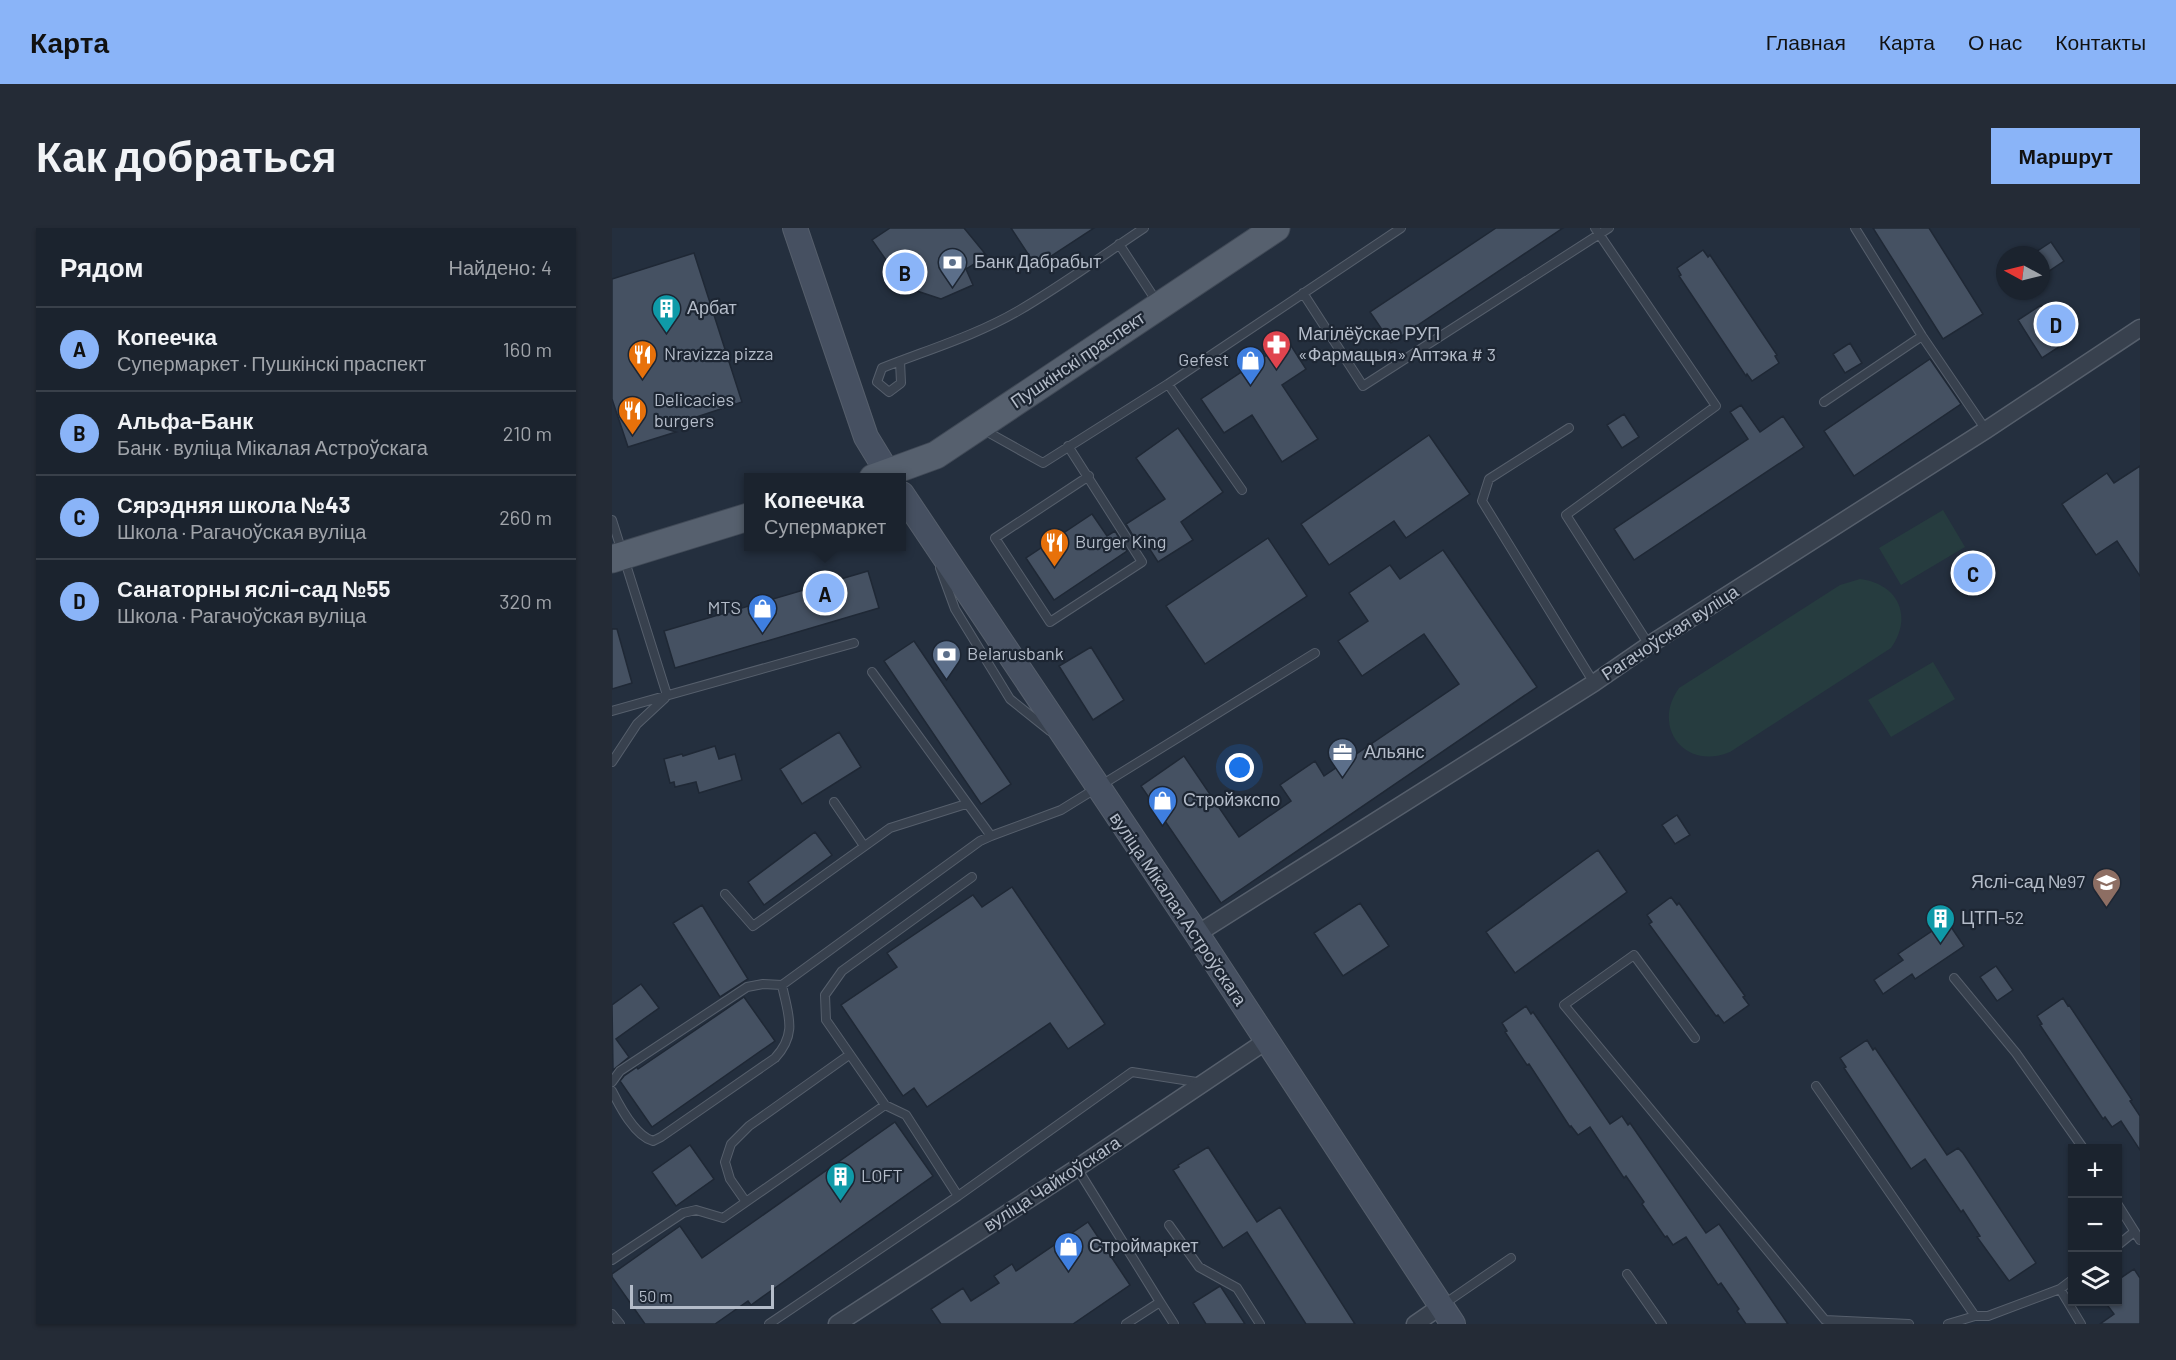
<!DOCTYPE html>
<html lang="ru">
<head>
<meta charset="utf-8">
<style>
	:root { --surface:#1b232e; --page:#242b36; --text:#f1f3f6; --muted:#a0a4aa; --line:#39404a; --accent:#8ab4f8 }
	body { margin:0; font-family:Barlow,sans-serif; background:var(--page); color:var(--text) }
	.controls { position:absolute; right:18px; bottom:18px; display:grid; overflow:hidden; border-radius:0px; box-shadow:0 2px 4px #0004 }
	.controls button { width:54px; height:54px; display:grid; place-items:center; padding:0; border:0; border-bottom:2px solid var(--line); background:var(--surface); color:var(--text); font:30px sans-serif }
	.compass { position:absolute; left:1384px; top:18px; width:54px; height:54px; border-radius:50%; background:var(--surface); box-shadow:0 2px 4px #0004; rotate:277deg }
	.scale { position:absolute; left:18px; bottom:15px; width:144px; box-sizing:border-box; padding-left:6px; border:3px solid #b4bcc9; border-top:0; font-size:16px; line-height:21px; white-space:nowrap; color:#b4bcc9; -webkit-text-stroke:4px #1d2633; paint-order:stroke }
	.you { position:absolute; left:628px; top:540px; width:21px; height:21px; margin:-15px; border:4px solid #fff; border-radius:50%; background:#1a73e8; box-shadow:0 0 0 9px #1a73e833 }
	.badge { display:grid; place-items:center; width:39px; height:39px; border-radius:50%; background:var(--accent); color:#111; font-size:20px; font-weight:700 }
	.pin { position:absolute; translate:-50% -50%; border:3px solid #fff; box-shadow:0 2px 6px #0006 }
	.popup { position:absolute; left:132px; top:245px; width:162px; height:78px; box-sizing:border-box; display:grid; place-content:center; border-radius:0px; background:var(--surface); filter:drop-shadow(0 2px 4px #0005); font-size:20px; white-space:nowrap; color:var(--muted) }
	.popup b { font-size:22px; color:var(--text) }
	.popup::after { content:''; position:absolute; left:50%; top:100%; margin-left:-12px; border:12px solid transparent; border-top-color:var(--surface) }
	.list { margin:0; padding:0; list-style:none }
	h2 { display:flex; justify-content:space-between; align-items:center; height:78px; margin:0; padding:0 24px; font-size:26px }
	h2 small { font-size:20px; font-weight:400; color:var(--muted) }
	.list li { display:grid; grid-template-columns:39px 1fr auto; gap:18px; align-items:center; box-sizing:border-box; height:84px; padding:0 24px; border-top:2px solid var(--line) }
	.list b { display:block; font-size:22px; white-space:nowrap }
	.list p { margin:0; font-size:20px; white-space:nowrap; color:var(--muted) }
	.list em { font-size:20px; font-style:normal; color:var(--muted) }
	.icon { flex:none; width:33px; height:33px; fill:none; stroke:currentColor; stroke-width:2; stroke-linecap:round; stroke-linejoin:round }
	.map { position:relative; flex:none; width:1528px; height:1096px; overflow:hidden; border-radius:0px }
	header { display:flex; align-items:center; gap:36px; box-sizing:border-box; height:84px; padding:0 30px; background:var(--accent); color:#111 }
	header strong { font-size:28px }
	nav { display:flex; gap:33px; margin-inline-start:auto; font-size:21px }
	.intro { display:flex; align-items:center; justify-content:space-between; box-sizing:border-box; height:144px; padding:0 36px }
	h1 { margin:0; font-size:42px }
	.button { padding:15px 27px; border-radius:0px; background:var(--accent); color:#111; font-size:21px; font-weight:700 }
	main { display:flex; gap:36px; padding:0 36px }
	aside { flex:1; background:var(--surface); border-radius:0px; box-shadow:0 2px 4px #0004 }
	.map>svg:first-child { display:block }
</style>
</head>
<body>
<header>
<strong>Карта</strong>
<nav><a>Главная</a><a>Карта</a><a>О нас</a><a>Контакты</a></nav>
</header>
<div class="intro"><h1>Как добраться</h1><a class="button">Маршрут</a></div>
<main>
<aside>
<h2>Рядом<small>Найдено: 4</small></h2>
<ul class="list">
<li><span class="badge">A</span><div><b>Копеечка</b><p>Супермаркет · Пушкінскі праспект</p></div><em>160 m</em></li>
<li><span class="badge">B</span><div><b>Альфа-Банк</b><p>Банк · вуліца Мікалая Астроўскага</p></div><em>210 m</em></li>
<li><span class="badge">C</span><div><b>Сярэдняя школа №43</b><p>Школа · Рагачоўская вуліца</p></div><em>260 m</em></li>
<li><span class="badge">D</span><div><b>Санаторны яслі-сад №55</b><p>Школа · Рагачоўская вуліца</p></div><em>320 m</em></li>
</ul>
</aside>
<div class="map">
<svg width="1528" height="1096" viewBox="0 0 1528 1096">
	<rect width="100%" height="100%" fill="#242f3e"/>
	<path fill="#263c3f" d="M1331,282l22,37 -64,38 -22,-37z
		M1248,351c39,5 53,38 31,69l-161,104c-45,19 -79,-25 -51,-64l161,-103z
		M1321,434l22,37 -64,38 -23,-37z"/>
	<path fill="#455162" stroke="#1f2835" stroke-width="1.5" d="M278,0h74l23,28 -21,13 7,16 -32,14 -36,-12 -33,-47z
		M399,0h83l-58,38z
		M884,0h67l-172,115 -21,-31z
		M1261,0h56l54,86 -40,25z
		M1439,14l13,19 -15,10 -8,-12v-4l-5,-3z
		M1091,22l5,7 2,-2 67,100 -2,1 4,7 -27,18 -5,-7 -1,2 -67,-100 2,-1 -4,-7z
		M82,25l48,149 -79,26 13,4 -48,15 -16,-48v-120z
		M1429,77l24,38 -23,15 -24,-38z
		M676,113l18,28 -24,16 36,54 -36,23 -30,-47 -28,18 -23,-34z
		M1238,115l12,20 -17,10 -12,-19z
		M1318,131l31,45 -107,72 -30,-45z
		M1129,177l19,27 23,-16 21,31 -170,113 -20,-31 134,-90 -18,-27z
		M1012,186l15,23 -17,11 -15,-23z
		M566,200l45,64 -42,30 12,18 -35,22 -14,-22 -6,4 -12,-20 39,-25 -29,-41z
		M817,207l41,59 -64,44 -12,-17 -65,44 -28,-41z
		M1528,238v110l-23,-35 -21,14 -34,-51 45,-31 7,10z
		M480,286l15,22 8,-5 12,20 -73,49 -28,-42z
		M656,310l39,58 -102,68 -39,-58z
		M831,322l94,137 -316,216 -80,-117 43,-30 55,81 52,-36 -11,-16 35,-24 9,15 135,-92 -35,-50 -62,42 -24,-35 30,-20 -19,-28 41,-28 10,14z
		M256,343l11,37 -204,60 -11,-37z
		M0,401h5l15,54 -20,6z
		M302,413l97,143 -30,20 -97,-143z
		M479,419l33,53 -31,20 -34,-54z
		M227,504l22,35 -59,37 -22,-35z
		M103,518l4,13 16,-5 7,26 -43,13 -3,-11 -21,5 -1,-5 -4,1 -6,-24 18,-5 1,2z
		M1065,587l13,20 -15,9 -13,-19z
		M203,604l17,23 -68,50 -16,-23z
		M986,622l29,42 -112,81 -29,-41z
		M400,659l93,137 -37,25 -18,-26 -123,84 -13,-19 -11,8 -62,-91 56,-38 -10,-14 86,-58 9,12z
		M1059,669l6,8 2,-2 66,93 -2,1 6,8 -25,18 -6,-8 -2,1 -67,-92 3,-2 -5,-7z
		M748,675l29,43 -46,30 -29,-43z
		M90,677l46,74 -28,18 -47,-74z
		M1335,693l17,25 -49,33 -3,-5 -29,20 -9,-14 29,-20 -5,-6z
		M1384,738l17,24 -16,11 -17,-24z
		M29,756l18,24 -43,31 13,18 -16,13 -1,-65z
		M132,769l31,44 -123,86 -32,-46 4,-5 13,-9 1,2z
		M1451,770l5,8 1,-1 63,95 -2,1 10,15v34l-19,-29 -9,6 -7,-10 -2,2 -63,-94 2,-1 -5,-8z
		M914,778l5,8 2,-2 77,112 12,-8 6,9 2,-2 76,110 13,-9 69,100h-42l-9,-13 2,-2 -18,-26 -3,2 -32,-48 -13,8 -6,-9 -2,1 -23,-33 2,-2 -18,-26 -2,2 -34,-51 -12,8 -7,-9 -1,1 -41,-63 -2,1 -22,-33 2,-1 -5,-8z
		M1255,812l6,10 2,-2 72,107 11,-7 5,5 73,110 -27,18 -32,-44 3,-1 -17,-26 -2,2 -36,-53 -14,10 -67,-101 2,-1 -6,-9z
		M283,894l38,54 -182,129 -3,-4 -33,23h-70l-33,-47v-3l68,-48 22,32z
		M78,917l24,34 -38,27 -24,-34z
		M596,919l49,75 23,-15 75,117h-49l-59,-92 -24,16 -50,-78 6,-3 -1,-2z
		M476,994l42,63 -57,39h-132l-10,-15 32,-21 8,13 28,-18 -5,-7 18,-12 4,7z
		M1522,1041l6,9v46h-40l14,-10 -9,-12h13v-22z
		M608,1058l1,1 24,37h-39l-13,-21z"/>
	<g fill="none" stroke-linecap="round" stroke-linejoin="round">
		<defs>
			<path id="service" d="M983,0l121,178 -150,109 83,130
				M1243,0l67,108 64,94
				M507,16l38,58
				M691,65l60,93 246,-158
				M288,133l1,22 -12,9 -12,-10 5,-14c45,-18 93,-32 136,-57 43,-25 84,-55 126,-83
				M556,156l74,106
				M1212,174l98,-66
				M957,200l-80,51 -7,22 112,182
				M372,202l59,33 125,-79 233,-156
				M456,218l74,116 -92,60 -55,-84 94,-62
				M0,292l55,175
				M328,340l15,41 55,90 40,32
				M260,444l119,164 70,-26 254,-157
				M0,483l242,-68
				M0,534l25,-38 28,-26
				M222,574l30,44
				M113,666l28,32 137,-98 76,-24
				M1342,750l62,75 67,95
				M1083,810l-61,-83 -70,50 261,315 84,4
				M0,854l8,-11 127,-84 16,-3 19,1 198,-144 11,-5
				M1204,858l159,230
				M0,863c8,16 23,45 41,50l8,-4 114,-79c23,-25 13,-43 7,-73
				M465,940l83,134 -34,22
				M346,968l-52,-81 -21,-10 -59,-85 -1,-25 17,-24 130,-94
				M134,974l-16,-23 -5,-17 6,-18 18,-18 100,-71
				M1506,977l22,35
				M557,997l30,42 38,21 23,36
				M1506,1017l16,-13
				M0,1032l71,-47 13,-3 27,8 162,-113
				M1015,1046l35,50
				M1448,1061l21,35
				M548,1074l14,22
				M832,1076l67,-46
				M0,1086l8,10
				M157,1096l189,-128 174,-124 71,11
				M1336,1096l27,-8h13l72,-27 12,-9"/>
			<path id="minor" d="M585,706l397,-251 55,-38 337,-215 154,-102
				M225,1096l240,-156 189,-127
				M803,1096l26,-18"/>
			<path id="secondary" d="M183,0l71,209 25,41
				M290,266l295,440 256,390"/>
			<path id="primary" d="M261,250l63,-23 340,-227
				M0,331l136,-42"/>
		</defs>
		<use href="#service" stroke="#565f6c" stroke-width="10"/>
		<use href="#minor" stroke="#565f6c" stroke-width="19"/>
		<use href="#secondary" stroke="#565f6c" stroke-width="26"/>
		<use href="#primary" stroke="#414a57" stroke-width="29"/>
		<use href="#service" stroke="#38414e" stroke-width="8"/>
		<use href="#minor" stroke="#38414e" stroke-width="16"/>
		<use href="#secondary" stroke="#465061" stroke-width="24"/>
		<use href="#primary" stroke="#56606e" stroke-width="27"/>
	</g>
	<defs>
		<symbol id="bank-pin" viewBox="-11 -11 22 30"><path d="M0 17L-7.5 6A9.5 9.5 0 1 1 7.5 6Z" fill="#5c6f8a" stroke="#1d2633"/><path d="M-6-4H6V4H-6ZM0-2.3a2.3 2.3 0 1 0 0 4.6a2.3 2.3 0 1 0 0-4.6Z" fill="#fff"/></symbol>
		<symbol id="building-pin" viewBox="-11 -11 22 30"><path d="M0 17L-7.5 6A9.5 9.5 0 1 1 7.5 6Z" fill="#0f9aa8" stroke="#1d2633"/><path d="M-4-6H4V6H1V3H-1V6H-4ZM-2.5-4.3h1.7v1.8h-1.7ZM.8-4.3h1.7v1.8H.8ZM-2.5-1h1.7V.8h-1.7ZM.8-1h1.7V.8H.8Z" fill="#fff"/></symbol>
		<symbol id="pharmacy-pin" viewBox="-11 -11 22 30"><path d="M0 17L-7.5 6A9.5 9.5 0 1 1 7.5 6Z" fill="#e0444e" stroke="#1d2633"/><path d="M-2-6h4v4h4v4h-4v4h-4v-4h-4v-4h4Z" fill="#fff"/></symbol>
		<symbol id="restaurant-pin" viewBox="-11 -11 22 30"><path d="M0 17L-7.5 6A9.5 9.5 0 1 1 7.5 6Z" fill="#e8710a" stroke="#1d2633"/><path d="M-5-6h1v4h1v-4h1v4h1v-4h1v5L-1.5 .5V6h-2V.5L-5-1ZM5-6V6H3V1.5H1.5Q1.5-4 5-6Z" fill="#fff"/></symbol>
		<symbol id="shop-pin" viewBox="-11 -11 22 30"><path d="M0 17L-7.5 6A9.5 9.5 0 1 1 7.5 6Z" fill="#3f7fe0" stroke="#1d2633"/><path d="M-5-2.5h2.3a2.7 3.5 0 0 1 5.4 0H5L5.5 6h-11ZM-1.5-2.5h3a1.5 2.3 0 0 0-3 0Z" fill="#fff"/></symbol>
		<symbol id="office-pin" viewBox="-11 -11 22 30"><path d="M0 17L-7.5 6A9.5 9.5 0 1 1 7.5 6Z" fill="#5c6f8a" stroke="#1d2633"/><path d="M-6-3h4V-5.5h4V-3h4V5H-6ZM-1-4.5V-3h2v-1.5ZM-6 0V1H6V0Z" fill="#fff"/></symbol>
		<symbol id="school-pin" viewBox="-11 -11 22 30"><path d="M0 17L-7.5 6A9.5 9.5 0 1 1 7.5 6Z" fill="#8d6e63" stroke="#1d2633"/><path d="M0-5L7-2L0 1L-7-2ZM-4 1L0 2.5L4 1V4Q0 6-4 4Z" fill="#fff"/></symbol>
	</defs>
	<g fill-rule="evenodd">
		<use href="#bank-pin" x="324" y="18" width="33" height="45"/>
		<use href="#building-pin" x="38" y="64" width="33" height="45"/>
		<use href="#pharmacy-pin" x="648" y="100" width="33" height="45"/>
		<use href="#restaurant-pin" x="14" y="110" width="33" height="45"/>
		<use href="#shop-pin" x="622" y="116" width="33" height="45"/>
		<use href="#restaurant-pin" x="4" y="166" width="33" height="45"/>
		<use href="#restaurant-pin" x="426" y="298" width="33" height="45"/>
		<use href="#shop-pin" x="134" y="364" width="33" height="45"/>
		<use href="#bank-pin" x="318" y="410" width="33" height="45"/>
		<use href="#office-pin" x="714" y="508" width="33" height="45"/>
		<use href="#shop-pin" x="534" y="556" width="33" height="45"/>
		<use href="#school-pin" x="1478" y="638" width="33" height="45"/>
		<use href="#building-pin" x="1312" y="674" width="33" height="45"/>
		<use href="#building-pin" x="212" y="932" width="33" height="45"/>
		<use href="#shop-pin" x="440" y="1002" width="33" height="45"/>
	</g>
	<g text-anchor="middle" stroke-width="4.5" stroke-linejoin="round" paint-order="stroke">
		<g font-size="18" fill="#b4bcc9" stroke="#1d2633" text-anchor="start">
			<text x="362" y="40">Банк Дабрабыт</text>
			<text x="75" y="86">Арбат</text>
			<text x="686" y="112">Магілёўскае РУП<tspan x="686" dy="21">«Фармацыя» Аптэка # 3</tspan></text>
			<text x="52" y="132">Nravizza pizza</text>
			<text x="617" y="138" text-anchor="end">Gefest</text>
			<text x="42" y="178">Delicacies<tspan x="42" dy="21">burgers</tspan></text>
			<text x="463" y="320">Burger King</text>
			<text x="129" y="386" text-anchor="end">MTS</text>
			<text x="355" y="432">Belarusbank</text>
			<text x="752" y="530">Альянс</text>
			<text x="571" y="578">Стройэкспо</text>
			<text x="1473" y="660" text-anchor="end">Яслі-сад №97</text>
			<text x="1349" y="696">ЦТП-52</text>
			<text x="249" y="954">LOFT</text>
			<text x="477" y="1024">Строймаркет</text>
		</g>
		<g font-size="18" fill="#b4bcc9" stroke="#1d2633">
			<text transform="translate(466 132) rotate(-34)" y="6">Пушкінскі праспект</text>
			<text transform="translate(1058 405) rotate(-33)" y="6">Рагачоўская вуліца</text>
			<text transform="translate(566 681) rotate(56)" y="6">вуліца Мікалая Астроўскага</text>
			<text transform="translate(440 956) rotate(-33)" y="6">вуліца Чайкоўскага</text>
		</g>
	</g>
</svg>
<div class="controls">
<button>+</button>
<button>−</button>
<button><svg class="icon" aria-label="layers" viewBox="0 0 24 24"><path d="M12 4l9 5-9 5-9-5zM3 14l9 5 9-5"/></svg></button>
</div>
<svg class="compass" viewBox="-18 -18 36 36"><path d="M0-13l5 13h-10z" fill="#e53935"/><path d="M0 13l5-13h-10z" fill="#a0a4aa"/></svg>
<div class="scale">50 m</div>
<div class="you"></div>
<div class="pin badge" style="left:213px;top:365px">A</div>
<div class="popup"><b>Копеечка</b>Супермаркет</div>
<div class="pin badge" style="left:293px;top:44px">B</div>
<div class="pin badge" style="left:1361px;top:345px">C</div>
<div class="pin badge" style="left:1444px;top:96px">D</div>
</div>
</main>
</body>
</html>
